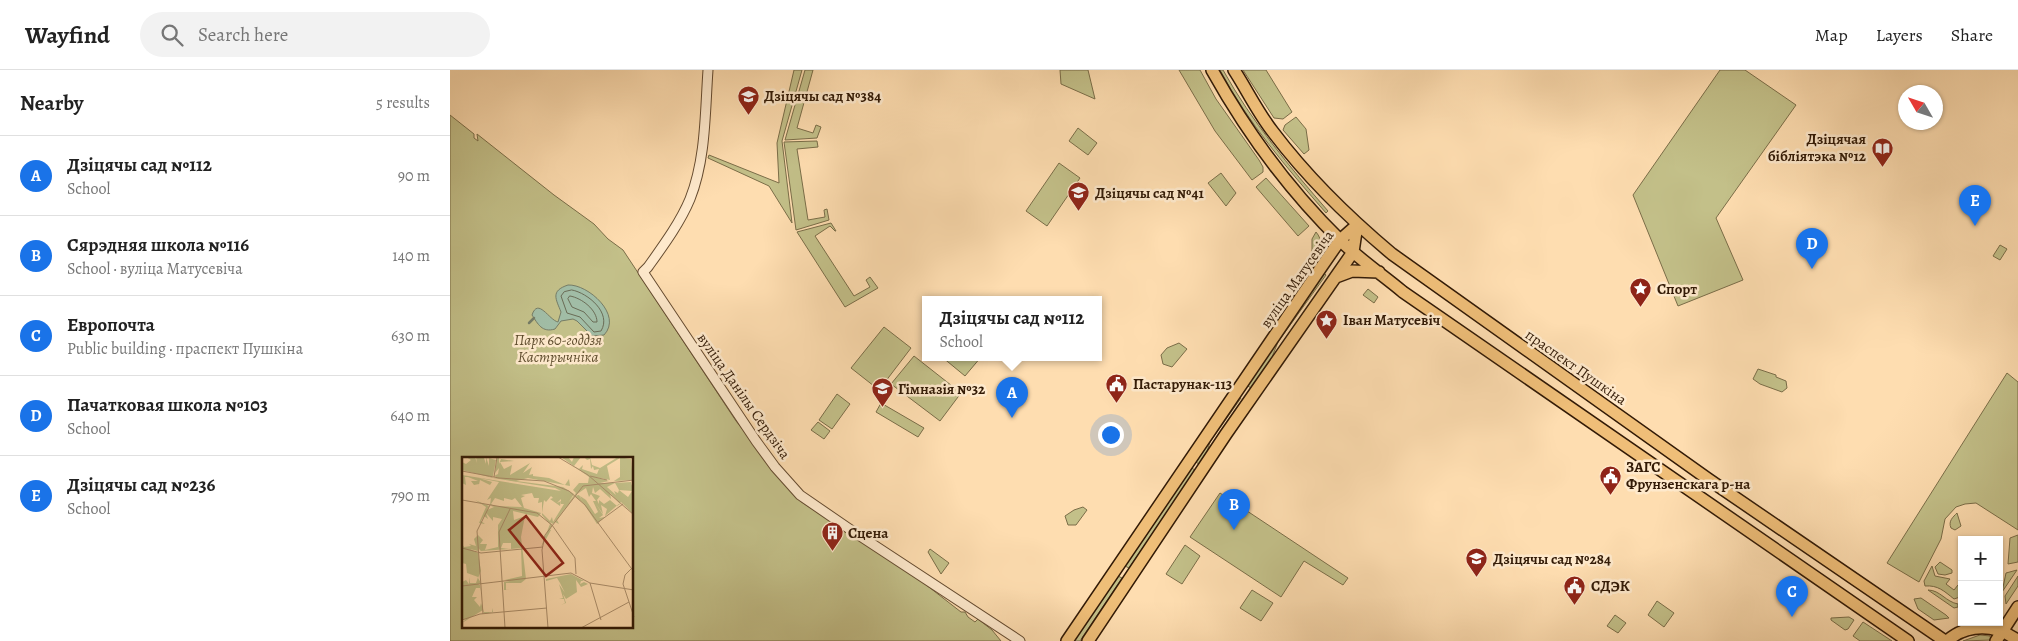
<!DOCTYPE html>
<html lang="en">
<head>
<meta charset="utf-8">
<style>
	:root { --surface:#fff; --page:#f2f2f2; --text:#222; --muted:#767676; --line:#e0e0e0; --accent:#1a73e8 }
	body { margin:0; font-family:Alegreya,serif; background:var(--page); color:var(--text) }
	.controls { position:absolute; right:15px; bottom:15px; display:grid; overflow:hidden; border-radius:0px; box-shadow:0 1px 4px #0004 }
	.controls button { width:45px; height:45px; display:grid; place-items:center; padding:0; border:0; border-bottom:1px solid var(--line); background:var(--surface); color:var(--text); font:25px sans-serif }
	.compass { position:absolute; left:1448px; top:15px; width:45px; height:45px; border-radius:50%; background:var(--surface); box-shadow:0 1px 4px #0004; rotate:309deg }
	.you { position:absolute; left:660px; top:364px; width:18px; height:18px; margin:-12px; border:4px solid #fff; border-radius:50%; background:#1a73e8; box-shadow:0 0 0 8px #1a73e833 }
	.badge { display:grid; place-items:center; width:32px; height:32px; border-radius:50%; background:var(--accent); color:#fff; font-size:16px; font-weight:700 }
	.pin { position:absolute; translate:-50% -41px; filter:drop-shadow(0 1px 2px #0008) }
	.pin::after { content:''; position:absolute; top:26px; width:18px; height:15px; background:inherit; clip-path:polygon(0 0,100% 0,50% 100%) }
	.popup { position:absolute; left:472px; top:226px; width:180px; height:65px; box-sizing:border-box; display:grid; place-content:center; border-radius:0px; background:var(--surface); filter:drop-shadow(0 1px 4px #0005); font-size:16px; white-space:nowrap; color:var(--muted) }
	.popup b { font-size:19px; color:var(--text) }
	.popup::after { content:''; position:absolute; left:50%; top:100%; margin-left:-10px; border:10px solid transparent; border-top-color:var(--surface) }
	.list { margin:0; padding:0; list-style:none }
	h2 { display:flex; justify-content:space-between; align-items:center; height:65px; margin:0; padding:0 20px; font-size:21px }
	h2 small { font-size:16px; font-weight:400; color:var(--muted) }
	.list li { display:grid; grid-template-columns:32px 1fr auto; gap:15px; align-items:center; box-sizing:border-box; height:80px; padding:0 20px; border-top:1px solid var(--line) }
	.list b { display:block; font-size:19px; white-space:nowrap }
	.list p { margin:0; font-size:16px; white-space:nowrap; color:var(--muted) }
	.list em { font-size:16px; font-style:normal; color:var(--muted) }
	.icon { flex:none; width:28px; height:28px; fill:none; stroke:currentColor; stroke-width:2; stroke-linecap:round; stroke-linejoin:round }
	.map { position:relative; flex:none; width:1568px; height:571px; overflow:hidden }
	header { display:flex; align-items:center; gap:30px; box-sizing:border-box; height:70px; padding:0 25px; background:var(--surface); border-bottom:1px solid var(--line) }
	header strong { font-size:24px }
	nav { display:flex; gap:28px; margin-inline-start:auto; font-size:18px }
	.search { width:350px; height:45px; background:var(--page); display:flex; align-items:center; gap:12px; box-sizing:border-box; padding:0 18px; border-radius:28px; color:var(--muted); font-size:19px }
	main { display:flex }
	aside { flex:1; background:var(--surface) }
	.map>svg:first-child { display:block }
</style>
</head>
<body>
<header>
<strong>Wayfind</strong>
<div class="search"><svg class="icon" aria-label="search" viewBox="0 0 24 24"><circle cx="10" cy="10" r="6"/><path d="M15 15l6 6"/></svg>Search here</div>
<nav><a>Map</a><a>Layers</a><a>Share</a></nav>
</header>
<main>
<aside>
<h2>Nearby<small>5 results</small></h2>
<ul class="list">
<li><span class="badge">A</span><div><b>Дзіцячы сад №112</b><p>School</p></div><em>90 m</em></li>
<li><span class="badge">B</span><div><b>Сярэдняя школа №116</b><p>School · вуліца Матусевіча</p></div><em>140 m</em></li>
<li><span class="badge">C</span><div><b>Европочта</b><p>Public building · праспект Пушкіна</p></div><em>630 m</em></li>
<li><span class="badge">D</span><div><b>Пачатковая школа №103</b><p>School</p></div><em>640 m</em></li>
<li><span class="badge">E</span><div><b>Дзіцячы сад №236</b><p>School</p></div><em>790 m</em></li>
</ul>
</aside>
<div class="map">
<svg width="1568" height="571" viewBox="0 0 1568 571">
	<rect width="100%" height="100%" fill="#feddb0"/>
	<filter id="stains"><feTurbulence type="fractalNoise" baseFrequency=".004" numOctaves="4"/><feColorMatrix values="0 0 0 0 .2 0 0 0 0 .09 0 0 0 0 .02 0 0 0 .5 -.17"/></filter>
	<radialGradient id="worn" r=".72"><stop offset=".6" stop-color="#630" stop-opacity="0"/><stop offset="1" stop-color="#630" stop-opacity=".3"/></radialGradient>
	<path fill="#c3c089" stroke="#7a6d48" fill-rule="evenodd" d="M344,0h8l-20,71 10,82 -23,-37 -61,-28 1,-3 70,28 -2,-40z
		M355,0h8l-16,58 16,5 3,-8 5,2 -4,11 -32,2z
		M610,0h28l7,29 -34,-15z
		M729,0h21l16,29 43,61 4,7v5l-11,8 -37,-49z
		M770,0h3c29,52 66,96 105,141l-2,2c-39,-45 -78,-90 -106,-143z
		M793,0h23l26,42 -9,7 -9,-1z
		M1270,0h25l51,35 -80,113 27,62 -65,26 -45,-111z
		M0,45l24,19v4l4,3 -1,-7 77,61 40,29 14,15 15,11 113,171 64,80 116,76 45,35h4l3,5 7,5 3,-3 14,11 9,11h-551zM14,388h168v169h-168z
		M846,47l10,12 3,21 -5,4 -21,-24 2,-5z
		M628,58l19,15 -9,12 -19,-14z
		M367,71l1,6 -21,2 11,71 17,-3 -1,-7 3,-1 2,11 -33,10 -12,-88z
		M609,93l21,15 -33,48 -21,-15z
		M771,103l15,20 -10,13 -18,-23z
		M816,108l43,48 -11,10 -42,-49z
		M381,153l5,8h-1l-5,-5 -15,10 39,60 16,-9 -4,-7 4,-3 8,11 -33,19 -48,-75z
		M866,162c7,8 6,18 0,27l-4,-5v-15z
		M1550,175l7,4 -7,11 -7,-4z
		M873,202l3,3 -48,67 -8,20 -19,26 -5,-3z
		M918,219l10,8 -4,6 -11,-8z
		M434,257l27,21 -32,42 -28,-22z
		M729,273l8,6 -15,18 -9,-3 -2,-9 6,-7z
		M464,286l47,37 -21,28 -49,-37z
		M492,287h39l-16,19z
		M1308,299l18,6v2l10,4 1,7 -5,4 -22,-8 -7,-5z
		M1557,303l11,9v148l-42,-27 -11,1 -9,3 -11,12 -4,20 -22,43 -32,-19z
		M387,324l13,10 -18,25 -13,-9z
		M788,327l3,1 -31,44 -4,13 -6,10 -4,-3z
		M431,333l43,25 -6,9 -42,-25z
		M368,352l12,9 -6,8 -13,-9z
		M742,398l4,3 -67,97 -4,-2z
		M770,423l128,85 -5,7 -39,-24 -23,36 -91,-60z
		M633,437l4,3 -11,15h-8l-3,-9 9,-6z
		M1507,443l4,13 -6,4 -4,-2c-3,-7 2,-11 6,-15z
		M1568,465v27l-10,2 2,-26z
		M735,475l15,11 -18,28 -16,-10z
		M480,479l19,14 -8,11 -13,-22z
		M1490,492l12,8v3l-7,2 -7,-1 -3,-7z
		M1482,496l3,10 15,3 -4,5 8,6 4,-5 3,2 -1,10 -6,2c-10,-8 -16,-14 -29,-13l-1,-5z
		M1567,500l-15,22 4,-19z
		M668,506l4,2 -42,63h-7z
		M1568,506v10l-12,18 -1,-8z
		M802,520l21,13 -12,18 -21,-13z
		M1478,520c12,0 18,12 30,14v3l-4,1z
		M1471,528l25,17 3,3 -15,2 -16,-11 -4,-10z
		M1207,531l17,12 -10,14 -16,-12z
		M1165,545l11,8 -8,10 -11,-7z
		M1399,547l5,3 -6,9 -3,1 -14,-10v-2z
		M1413,552l29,19h-32l-7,-5z
		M1530,565l10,1 1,4 -28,1z"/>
	<path fill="#a1bda6" stroke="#757c66" d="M118,215c20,-1 55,30 36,50l-12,1 -15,-15 -4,-2 -12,2 -6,8c-13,4 -17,-5 -23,-14 6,-18 17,5 26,7l3,-10c-5,-13 -11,-21 7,-27z"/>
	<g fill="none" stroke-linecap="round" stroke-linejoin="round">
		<path stroke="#6a6c56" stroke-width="1" d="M122,220c16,3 40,23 29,41l-7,1 -14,-15 -13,-4 -6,-17 3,-4z
			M120,226c12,2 27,14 27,26h-4l-9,-10 -12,-5 -4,-8z"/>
		<path stroke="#757c66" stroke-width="2.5" d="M79,253l5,-5"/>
		<defs>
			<path id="minor" d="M258,0c-3,42 -2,89 -18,129 -10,24 -27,47 -42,68l-5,5 113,169 19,26 25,28 48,33 172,113"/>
			<path id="major" d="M762,0c34,61 79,122 129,171 19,19 42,34 62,51l505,349
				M784,0c13,20 24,43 39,62 34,45 76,86 119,122l316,225 237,162
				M886,207l16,-6 27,1
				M617,571l255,-375 18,-26 17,-15
				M638,571l138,-207 127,-182 4,-27
				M1497,571c21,-18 50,-17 71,0
				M1546,571l22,-34"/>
		</defs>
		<use href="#minor" stroke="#654b30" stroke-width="11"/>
		<use href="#major" stroke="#321a06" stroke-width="14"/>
		<use href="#minor" stroke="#fee9cc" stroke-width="9"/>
		<use href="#major" stroke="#efbe78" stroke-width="11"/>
	</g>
	<defs>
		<symbol id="school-pin" viewBox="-11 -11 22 30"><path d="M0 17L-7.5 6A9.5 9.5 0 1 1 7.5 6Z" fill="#8f2418" stroke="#fee9cc"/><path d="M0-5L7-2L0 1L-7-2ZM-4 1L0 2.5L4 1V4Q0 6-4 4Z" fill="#fff"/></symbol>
		<symbol id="library-pin" viewBox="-11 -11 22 30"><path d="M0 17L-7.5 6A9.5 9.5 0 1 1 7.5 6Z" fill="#8f2418" stroke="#fee9cc"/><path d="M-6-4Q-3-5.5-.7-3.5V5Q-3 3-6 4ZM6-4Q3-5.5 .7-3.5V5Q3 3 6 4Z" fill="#fff"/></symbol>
		<symbol id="sight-pin" viewBox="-11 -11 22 30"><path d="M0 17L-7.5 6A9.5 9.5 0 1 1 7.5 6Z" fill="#8f2418" stroke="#fee9cc"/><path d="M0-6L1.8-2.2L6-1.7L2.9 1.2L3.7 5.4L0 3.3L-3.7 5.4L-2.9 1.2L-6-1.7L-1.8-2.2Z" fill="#fff"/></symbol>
		<symbol id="civic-pin" viewBox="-11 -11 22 30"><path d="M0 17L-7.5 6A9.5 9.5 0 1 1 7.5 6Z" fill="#8f2418" stroke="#fee9cc"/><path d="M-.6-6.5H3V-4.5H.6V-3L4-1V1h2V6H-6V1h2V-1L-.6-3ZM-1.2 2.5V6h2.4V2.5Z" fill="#fff"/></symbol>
		<symbol id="building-pin" viewBox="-11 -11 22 30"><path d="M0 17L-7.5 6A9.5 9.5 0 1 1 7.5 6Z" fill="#8f2418" stroke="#fee9cc"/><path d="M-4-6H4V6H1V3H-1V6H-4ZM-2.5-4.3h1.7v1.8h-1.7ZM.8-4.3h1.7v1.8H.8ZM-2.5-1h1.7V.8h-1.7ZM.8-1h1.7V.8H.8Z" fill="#fff"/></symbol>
	</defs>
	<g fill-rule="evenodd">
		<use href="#school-pin" x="286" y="14" width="25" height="34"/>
		<use href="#library-pin" x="1420" y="66" width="25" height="34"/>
		<use href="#school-pin" x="616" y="110" width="25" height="34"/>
		<use href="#sight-pin" x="1178" y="206" width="25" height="34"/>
		<use href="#sight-pin" x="864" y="238" width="25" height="34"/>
		<use href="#civic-pin" x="654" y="302" width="25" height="34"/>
		<use href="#school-pin" x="420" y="306" width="25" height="34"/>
		<use href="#civic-pin" x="1148" y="394" width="25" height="34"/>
		<use href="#building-pin" x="370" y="450" width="25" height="34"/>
		<use href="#school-pin" x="1014" y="476" width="25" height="34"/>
		<use href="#civic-pin" x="1112" y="504" width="25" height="34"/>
	</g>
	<g text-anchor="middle" stroke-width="5" stroke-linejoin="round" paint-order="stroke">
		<g font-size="15" font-weight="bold" fill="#321a06" stroke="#fee9cc" text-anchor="start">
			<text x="314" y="31">Дзіцячы сад №384</text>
			<text x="1416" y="74" text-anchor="end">Дзіцячая<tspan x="1416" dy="17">бібліятэка №12</tspan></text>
			<text x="645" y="128">Дзіцячы сад №41</text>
			<text x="1207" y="224">Спорт</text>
			<text x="893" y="255">Іван Матусевіч</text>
			<text x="683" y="319">Пастарунак-113</text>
			<text x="448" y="324">Гімназія №32</text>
			<text x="1176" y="402">ЗАГС<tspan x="1176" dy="17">Фрунзенскага р-на</tspan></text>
			<text x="398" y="468">Сцена</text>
			<text x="1043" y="494">Дзіцячы сад №284</text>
			<text x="1141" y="521">СДЭК</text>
		</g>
		<g font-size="15" fill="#321a06" stroke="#fee9cc">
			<text transform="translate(847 209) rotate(-55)" y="5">вуліца Матусевіча</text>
			<text transform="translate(1126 297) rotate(35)" y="5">праспект Пушкіна</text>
			<text transform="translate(294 326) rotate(55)" y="5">вуліца Данілы Сердзіча</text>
		</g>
		<g font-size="15" font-style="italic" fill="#5e4c2d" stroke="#fee9cc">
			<text x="108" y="275">Парк 60-годдзя<tspan x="108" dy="17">Кастрычніка</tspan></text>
		</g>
	</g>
	<g transform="translate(12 387)">
		<rect width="171" height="171" fill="#feddb0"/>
		<path d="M4,0h9l2,6 -1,-6 8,1 2,6v-7l3,9v-8l7,2 -3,16h-4l1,1h2l1,1h5l-4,-2 4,-2 1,-6 -4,5 2,-14 1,-2h1v7l2,-5 13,2 -14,1 4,7 8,-4 -2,10 20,-12 -7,10 9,-6 -3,8 4,-1v2l16,2 16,7 4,-6 1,7 -42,-8 -12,3 47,6 11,7 -6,9 8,-10 -3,-3 6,-7h9l1,-6 -28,-20h7l4,5 2,-5h7l-7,9 5,3 4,-4 -1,4 15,5 2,-5 -5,1 -1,-4 -2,3 -1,-10 -3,1 -3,-3h6l2,8 8,3 18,-11 13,2 2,21 -19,1 6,-4v-19l-13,8 3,14 -15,-3 14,4 -9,2h15l-8,4 9,8 -2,-4 4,2 1,-3 9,7 4,-6 -13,-1 -4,-7 16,-1v4l1,-3h1v31l-12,-12 -16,14 2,-7 -6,-4 2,9 -7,-10 7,11 -4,3 6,-1 -8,7 -13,-20 -9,-8 -18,24 2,4 -4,-2 13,-18 -15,20 -3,-2 2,3 -2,4 2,-2 -2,3h1l-7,13 -3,4 9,-23 -8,-9v-13l-4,1 1,-5h-5l-2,-5 -11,2 4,1 -4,2 3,10 17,5 -3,4 -25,-6 1,9 11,-4 -4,21 5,42 -5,4h-15v7l10,-1 -12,1v-8l6,-1 -5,-1 17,-4 -1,-28 -10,1v-6h-8l-2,5 10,1 -30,2 -3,-3v3l-8,-2 8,4 3,18 -3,7 3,5 -3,2h2l1,6v-3h-5l-4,9h5l-3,3 6,7 1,-4 3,9h8l1,-4v4l-9,2 -1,-4 -21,13 4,-4 -4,1v-38l4,-2 3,4 1,-7v6h6l2,-6 -11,-4 -1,-9 -4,-1v-19l2,3 7,-1 -2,-2 7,2 -2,-7 4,-4 5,5 -3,4h7l-2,6 13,-3v-22l4,-6 -9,-2v4l-7,-8 2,6 -4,-3 -3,5 4,3 -6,-1 7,-16 -11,-7 14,6 -2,4 7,-3 -3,-1 31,1 -7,-9 -3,2 -8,-2v3l-9,-3 -4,6 3,2 -4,-1 1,-7 -4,2 12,-18 -20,-4 13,4 -2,3 -10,-5 -2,9 1,-5 -5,1 -3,-4h7l-10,-4h-3l1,8 -4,-2v-8l99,16 -6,-3 -62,-10 -31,-8v-8l4,2 5,-4zM131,30l2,6 5,-4 11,10 -1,-6 10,11 -3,2 -7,-6 -6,4 -5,-4v4l-2,-4 3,-4 -8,-3zM124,31l3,9 2,-3 5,7h-3l5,11 -3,2 -9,-14 -6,-4 3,6 -4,-7 -5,1zM89,39l2,2 -3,1 10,7 1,-5 -4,2 4,-4v5h3l-11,18 -1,-5 -2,4 -8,-8 2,-13 2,2zM109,117l13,7h-3l-1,3 4,-2 4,2 -7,3 -5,-7 1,12 -11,7 -3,-5 3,9 -5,2 4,-2 -1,-4h-5l4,-1 -4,-14 6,9 -5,-10 -3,-5 -11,3v-2z" fill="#c3c089" fill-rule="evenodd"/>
		<path fill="none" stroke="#ac8f6c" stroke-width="1" d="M96,0l30,18 46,40M0,14l37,7 45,3 25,10 16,14 49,67M128,19l17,4M32,20l3,-20M0,43l75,13 16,13M135,66l26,-19M90,68l23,33 1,16M0,91l19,5 62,-6M170,111l-7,7 -2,9 11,33M128,126l11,37M0,129l109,-13 19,10 44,7M21,157l-6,-83 13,-26M0,163l18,-6 67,-6M43,171l-6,-96 11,-23M86,171l-6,-78 3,-15 38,-49 51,-6M119,171l48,-26"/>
		<path fill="#8f2418" fill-opacity="0.15" stroke="#8f2418" stroke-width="2.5" d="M64,59l37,47 -17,13 -37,-46z"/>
		<rect width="171" height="171" fill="none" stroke="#321a06" stroke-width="2.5"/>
	</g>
	<rect width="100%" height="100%" filter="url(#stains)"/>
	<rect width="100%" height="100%" fill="url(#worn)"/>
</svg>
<div class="controls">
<button>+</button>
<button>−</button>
</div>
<svg class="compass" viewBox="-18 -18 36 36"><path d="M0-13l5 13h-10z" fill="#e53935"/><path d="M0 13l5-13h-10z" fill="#767676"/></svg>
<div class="you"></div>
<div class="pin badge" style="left:562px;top:348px">A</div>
<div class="popup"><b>Дзіцячы сад №112</b>School</div>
<div class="pin badge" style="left:784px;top:460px">B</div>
<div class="pin badge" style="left:1342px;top:547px">C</div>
<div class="pin badge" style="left:1362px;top:199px">D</div>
<div class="pin badge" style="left:1525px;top:156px">E</div>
</div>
</main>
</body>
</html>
